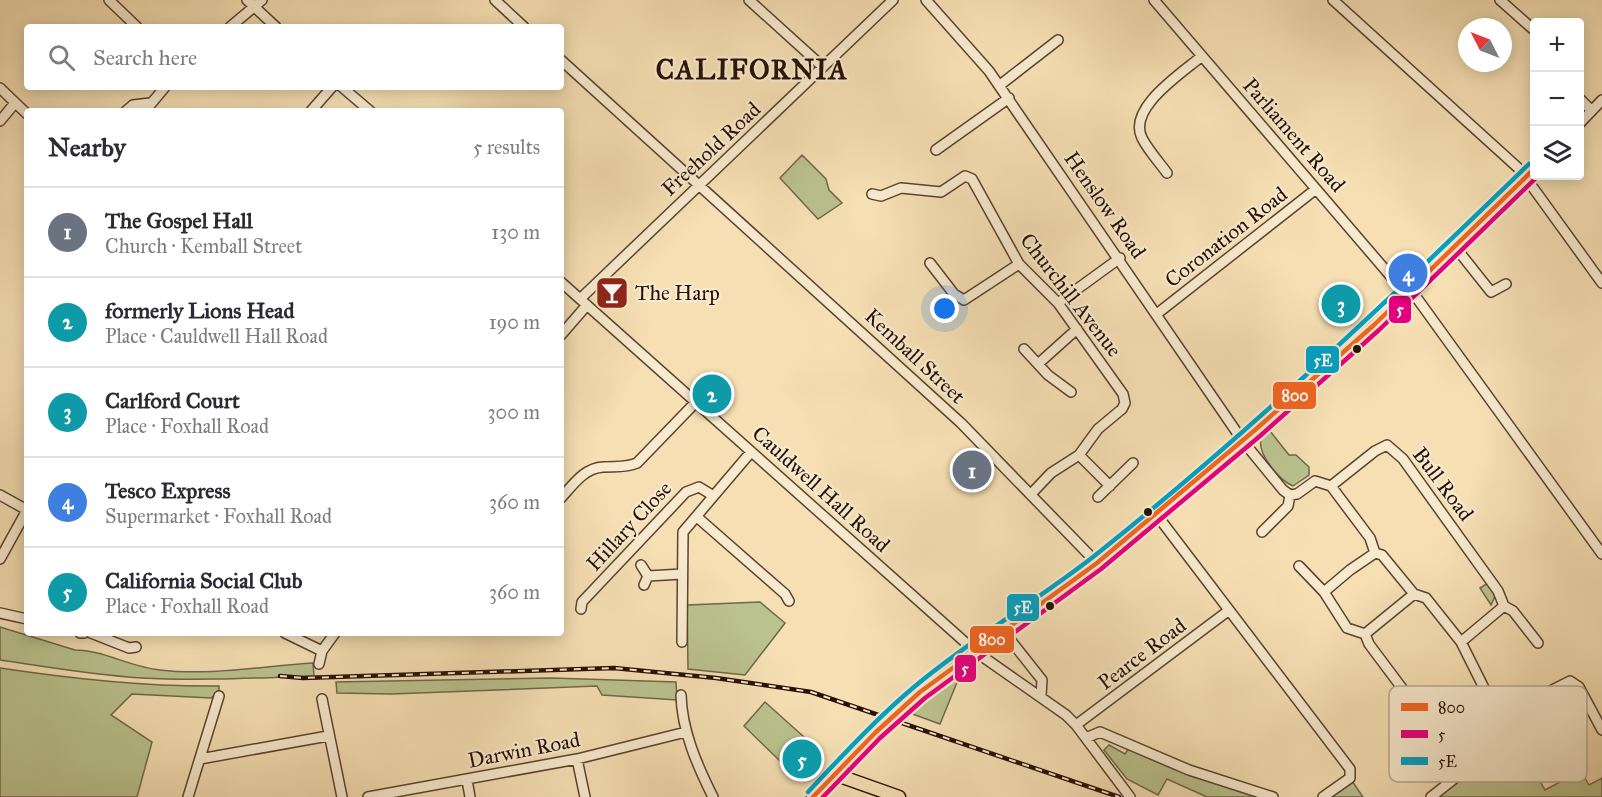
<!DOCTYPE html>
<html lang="en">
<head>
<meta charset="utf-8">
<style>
	:root { --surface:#fff; --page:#f2f2f3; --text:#2b2b33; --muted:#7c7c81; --line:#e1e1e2; --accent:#0f766e }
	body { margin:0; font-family:"IM FELL Great Primer",serif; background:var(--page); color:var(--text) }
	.controls { position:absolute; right:18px; top:18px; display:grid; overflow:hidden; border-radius:6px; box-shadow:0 3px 15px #0003 }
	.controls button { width:54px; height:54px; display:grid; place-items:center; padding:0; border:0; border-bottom:2px solid var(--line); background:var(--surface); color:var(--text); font:30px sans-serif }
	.compass { position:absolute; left:1458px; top:18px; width:54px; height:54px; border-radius:50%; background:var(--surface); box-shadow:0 3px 15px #0003; rotate:312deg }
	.you { position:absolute; left:945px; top:309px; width:21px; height:21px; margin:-15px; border:4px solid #fff; border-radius:50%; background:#1a73e8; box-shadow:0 0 0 9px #1a73e833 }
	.badge { display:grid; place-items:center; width:39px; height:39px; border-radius:50%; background:var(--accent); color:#fff; font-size:20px; font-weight:700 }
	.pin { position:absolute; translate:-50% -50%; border:3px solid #fff; box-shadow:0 2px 6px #0006 }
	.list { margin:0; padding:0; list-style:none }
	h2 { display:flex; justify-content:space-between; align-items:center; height:78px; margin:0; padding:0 24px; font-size:26px }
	h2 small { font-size:20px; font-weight:400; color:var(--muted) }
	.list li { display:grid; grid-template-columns:39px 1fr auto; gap:18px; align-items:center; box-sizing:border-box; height:90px; padding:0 24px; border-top:2px solid var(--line) }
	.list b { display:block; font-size:22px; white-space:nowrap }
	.list p { margin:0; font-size:20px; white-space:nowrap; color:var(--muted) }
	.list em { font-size:20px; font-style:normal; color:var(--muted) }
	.icon { flex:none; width:33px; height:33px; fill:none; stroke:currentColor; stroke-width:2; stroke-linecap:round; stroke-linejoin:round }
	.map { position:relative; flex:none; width:1602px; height:797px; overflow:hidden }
	.search { position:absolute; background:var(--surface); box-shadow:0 3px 15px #0003; left:24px; top:24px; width:540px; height:66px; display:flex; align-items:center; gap:15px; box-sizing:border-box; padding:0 21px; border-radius:6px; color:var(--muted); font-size:22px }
	.panel { position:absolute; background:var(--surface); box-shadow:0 3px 15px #0003; left:24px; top:108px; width:540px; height:528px; border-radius:6px }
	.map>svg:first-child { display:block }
</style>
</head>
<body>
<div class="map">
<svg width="1602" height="797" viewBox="0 0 1602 797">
	<rect width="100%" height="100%" fill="#f5dfb3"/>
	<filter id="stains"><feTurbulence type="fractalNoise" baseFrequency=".00333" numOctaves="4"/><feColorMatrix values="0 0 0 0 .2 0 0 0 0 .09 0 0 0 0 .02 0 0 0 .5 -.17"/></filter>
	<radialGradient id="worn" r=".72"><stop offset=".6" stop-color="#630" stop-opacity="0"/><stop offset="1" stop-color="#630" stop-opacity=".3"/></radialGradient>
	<path fill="#bac28e" stroke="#70684a" stroke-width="1.5" d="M802,155l24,24 3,11 13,13 -24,16 -38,-41z
		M1270,431l19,24h7l13,12v8l-16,11c-14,-6 -36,-32 -32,-48z
		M1488,583l8,11 -5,11 -11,-17z
		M760,602l25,21 -40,52 -57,-6 -1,-64z
		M0,627l75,23c28,0 55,17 85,20 49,6 103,-4 153,-7l1,13c-58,2 -115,5 -173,2 -48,-3 -94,-11 -141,-18z
		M0,668c73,11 145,19 219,18v7l-8,5 -79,-4 -21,21 41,27 -15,55h-137z
		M950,677l8,3 -18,44 -33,-12z
		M552,678l124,4 1,18 -75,-5 -5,-9 -205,8 -55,-1 -1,-11z
		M765,702l39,35 -23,25 -37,-36z
		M1508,736l13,11 24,43 36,-19 8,14 13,-7v19h-171l70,-46z
		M1109,745l16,9 6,-9 142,52h-66l-40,-18 -9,16 -31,-16 -23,-29z
		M1350,778l13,19h-38z"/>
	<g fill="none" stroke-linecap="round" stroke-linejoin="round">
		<defs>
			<path id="minor" d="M109,0l28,27
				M247,0l29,27
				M495,0l29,27
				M749,0l74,67
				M926,0l63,71 253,369 41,50 7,5 7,-1 18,-13 16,5 39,52 5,15 -25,17 -26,22 23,36 18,6
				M1154,0l252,294
				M1333,0l194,176
				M1500,0l34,30
				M230,27l32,-27
				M561,60l400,363 136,140
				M1000,85l58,-45
				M342,87l28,24
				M0,88l27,26
				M1580,99l11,11
				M126,111l7,-6 17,-2
				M145,111l20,-24
				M311,111l21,-24
				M0,121l15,-18
				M1580,123l22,-23
				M936,150l73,-52
				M1167,173c-8,-11 -19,-23 -25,-35 -15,-30 40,-65 60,-82
				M1526,178l76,105
				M872,194l9,2 20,-8 40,4 24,-16 7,3 47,85 39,39 65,91 2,9 -3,6 -24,20 -19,26 -28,18 -19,20
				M1456,248l35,44 15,-8
				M930,263l24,31 10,6 55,-36
				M561,282l415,370 90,63 10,10 54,72
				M1411,290l191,264
				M580,299l313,-299
				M1058,303l62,-45
				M1158,313l158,-124
				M561,335l26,-30
				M1024,349l24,26 23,17
				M1038,364l39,-35
				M1079,455l31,31
				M1331,486l44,-35 12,-6 16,14 95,132 6,15 -43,36 47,94 -6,15 -38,20 -33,26
				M0,495l27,15 -27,49
				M1098,497l35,-34
				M561,498c12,-13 23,-30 42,-31 13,-1 22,1 34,-4l59,-61
				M1156,514l194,255v9l-27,19
				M697,517l88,77 4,7
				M1262,532l26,-26 2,-11
				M1375,553l7,2 32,39 12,4 35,44
				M641,565l7,11 -4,9
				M1299,566l25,26
				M648,576l34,-2
				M1414,594l-49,40 4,10 95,127
				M1504,606l9,5 25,32
				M581,609l1,-7 104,-110 13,-5 13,8
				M0,613l27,6
				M1004,632l38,48 -1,16
				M80,633h4
				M91,633l38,15 7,-1
				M285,633l37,18
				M682,642l1,-110 68,-80
				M322,651l13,-18
				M319,664l3,-13
				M681,695c1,36 16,70 32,102
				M322,699l20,98
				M904,706l193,-143 59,-49 218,-189 160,-156
				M1501,716l69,-35 9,6 23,43
				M1076,725l152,-114
				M1086,738l14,-6 89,38 84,27
				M200,759l128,-23
				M577,759l8,38
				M834,774l41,-41
				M467,780l3,17
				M188,797l31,-101
				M368,797l209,-38 109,-27"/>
			<path id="major" d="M813,797l21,-23 65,23"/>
		</defs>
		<use href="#minor" stroke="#5a4330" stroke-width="12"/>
		<use href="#major" stroke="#260f05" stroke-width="15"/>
		<use href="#minor" stroke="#f8eace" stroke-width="9"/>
		<use href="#major" stroke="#f5dfb3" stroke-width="12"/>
		<defs>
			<path id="rail" d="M280,676l23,2 311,-10 102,10 95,14 308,105"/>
		</defs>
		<use href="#rail" stroke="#260f05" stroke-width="4.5"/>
		<use href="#rail" stroke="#f8eace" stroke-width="2" stroke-dasharray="7" stroke-linecap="butt"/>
		<defs>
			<path id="minor-bridge" d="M875,733l29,-27"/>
		</defs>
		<use href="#minor-bridge" stroke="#5a4330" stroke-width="12" stroke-linecap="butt"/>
		<use href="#minor-bridge" stroke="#f8eace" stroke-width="9"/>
		<defs>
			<path id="bus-1" d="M813,797l62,-64 45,-41 177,-129 158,-133 119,-105 160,-156"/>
			<path id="bus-2" d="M823,797l57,-59 45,-40 176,-129 159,-133 119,-106 159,-154"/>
			<path id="bus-3" d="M808,792c34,-36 68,-73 106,-105 56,-47 121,-85 179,-130 154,-122 296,-257 436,-393"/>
		</defs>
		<use href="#bus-1" stroke="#f8eace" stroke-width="9"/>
		<use href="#bus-2" stroke="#f8eace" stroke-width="9"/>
		<use href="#bus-3" stroke="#f8eace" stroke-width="9"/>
		<use href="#bus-1" stroke="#f26522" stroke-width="4.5"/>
		<use href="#bus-2" stroke="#e5007d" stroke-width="4.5"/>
		<use href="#bus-3" stroke="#02a1c4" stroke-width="4.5"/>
	</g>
	<defs>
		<symbol id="bar-square" viewBox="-11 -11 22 22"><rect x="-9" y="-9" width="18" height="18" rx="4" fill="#8f2418" stroke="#f8eace"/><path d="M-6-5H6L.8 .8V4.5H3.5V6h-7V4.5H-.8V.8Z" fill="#fff"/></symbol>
	</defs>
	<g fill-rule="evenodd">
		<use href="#bar-square" x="593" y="274" width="38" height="38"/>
	</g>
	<g fill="#260f05" stroke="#f8eace" stroke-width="2">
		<circle cx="1357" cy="349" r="5"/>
		<circle cx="1148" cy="512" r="5"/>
		<circle cx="1050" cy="606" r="5"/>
	</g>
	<g text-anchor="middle" stroke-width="4.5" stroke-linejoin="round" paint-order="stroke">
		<g font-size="21" fill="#260f05" stroke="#f8eace">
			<text transform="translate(1294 135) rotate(49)" y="7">Parliament Road</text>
			<text transform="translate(711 149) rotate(-43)" y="7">Freehold Road</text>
			<text transform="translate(1105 205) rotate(55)" y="7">Henslow Road</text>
			<text transform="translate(1226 237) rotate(-38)" y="7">Coronation Road</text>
			<text transform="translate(1071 295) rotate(52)" y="7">Churchill Avenue</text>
			<text transform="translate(915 356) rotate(43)" y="7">Kemball Street</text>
			<text transform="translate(1443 484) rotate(53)" y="7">Bull Road</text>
			<text transform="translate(821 489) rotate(42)" y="7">Cauldwell Hall Road</text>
			<text transform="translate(629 526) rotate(-47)" y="7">Hillary Close</text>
			<text transform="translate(1142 654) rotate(-37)" y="7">Pearce Road</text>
			<text transform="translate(524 750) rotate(-11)" y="7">Darwin Road</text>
		</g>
		<g font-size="21" fill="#260f05" stroke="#f8eace" text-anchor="start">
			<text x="635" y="300">The Harp</text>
		</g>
		<g font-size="27" font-weight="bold" letter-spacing="1.5" fill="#260f05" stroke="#f8eace">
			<text x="752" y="79">CALIFORNIA</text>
		</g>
	</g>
	<rect x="1389" y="686" width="198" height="96" rx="9" fill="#f8eace" stroke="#b9a892" stroke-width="1.5"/>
	<rect x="1401" y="703" width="27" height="8" fill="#f26522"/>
	<rect x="1401" y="730" width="27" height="8" fill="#e5007d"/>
	<rect x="1401" y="757" width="27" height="8" fill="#02a1c4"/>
	<g font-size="16" fill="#260f05">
		<text x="1438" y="713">800</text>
		<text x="1438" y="740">5</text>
		<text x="1438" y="767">5E</text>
	</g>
	<g stroke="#f8eace" stroke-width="2">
		<rect x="1388" y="295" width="24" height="29" rx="6" fill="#e5007d"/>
		<rect x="1305" y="345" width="35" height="29" rx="6" fill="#02a1c4"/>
		<rect x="1272" y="381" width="45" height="29" rx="6" fill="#f26522"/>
		<rect x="1006" y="593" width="34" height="29" rx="6" fill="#02a1c4"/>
		<rect x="969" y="625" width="46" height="29" rx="6" fill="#f26522"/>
		<rect x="954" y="654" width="23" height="29" rx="6" fill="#e5007d"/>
	</g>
	<g font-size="16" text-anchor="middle" font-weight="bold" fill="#fff">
		<text x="1400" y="315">5</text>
		<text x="1323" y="366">5E</text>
		<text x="1295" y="401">800</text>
		<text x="1023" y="613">5E</text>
		<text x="992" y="645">800</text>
		<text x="965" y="674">5</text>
	</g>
	<rect width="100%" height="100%" filter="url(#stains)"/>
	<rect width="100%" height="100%" fill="url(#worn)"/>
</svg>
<div class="controls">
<button>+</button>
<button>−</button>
<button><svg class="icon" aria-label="layers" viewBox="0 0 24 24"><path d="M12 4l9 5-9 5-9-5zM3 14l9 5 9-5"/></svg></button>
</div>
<svg class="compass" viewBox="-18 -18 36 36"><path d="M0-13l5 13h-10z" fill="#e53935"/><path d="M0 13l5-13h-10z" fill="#7c7c81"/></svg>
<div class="you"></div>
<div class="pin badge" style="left:972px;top:470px;background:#6b7280">1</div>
<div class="pin badge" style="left:712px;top:394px;background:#0f9aa8">2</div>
<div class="pin badge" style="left:1341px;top:304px;background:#0f9aa8">3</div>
<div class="pin badge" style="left:1408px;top:273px;background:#3f7fe0">4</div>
<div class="pin badge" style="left:802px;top:759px;background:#0f9aa8">5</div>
<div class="search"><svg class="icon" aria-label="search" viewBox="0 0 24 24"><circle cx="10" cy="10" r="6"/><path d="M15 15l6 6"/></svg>Search here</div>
<section class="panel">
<h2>Nearby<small>5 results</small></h2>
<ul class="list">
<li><span class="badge" style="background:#6b7280">1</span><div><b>The Gospel Hall</b><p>Church · Kemball Street</p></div><em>130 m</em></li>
<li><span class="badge" style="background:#0f9aa8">2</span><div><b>formerly Lions Head</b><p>Place · Cauldwell Hall Road</p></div><em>190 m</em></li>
<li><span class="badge" style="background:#0f9aa8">3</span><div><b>Carlford Court</b><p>Place · Foxhall Road</p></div><em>300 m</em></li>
<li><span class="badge" style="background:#3f7fe0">4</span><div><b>Tesco Express</b><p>Supermarket · Foxhall Road</p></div><em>360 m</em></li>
<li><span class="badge" style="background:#0f9aa8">5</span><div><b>California Social Club</b><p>Place · Foxhall Road</p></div><em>360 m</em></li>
</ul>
</section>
</div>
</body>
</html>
